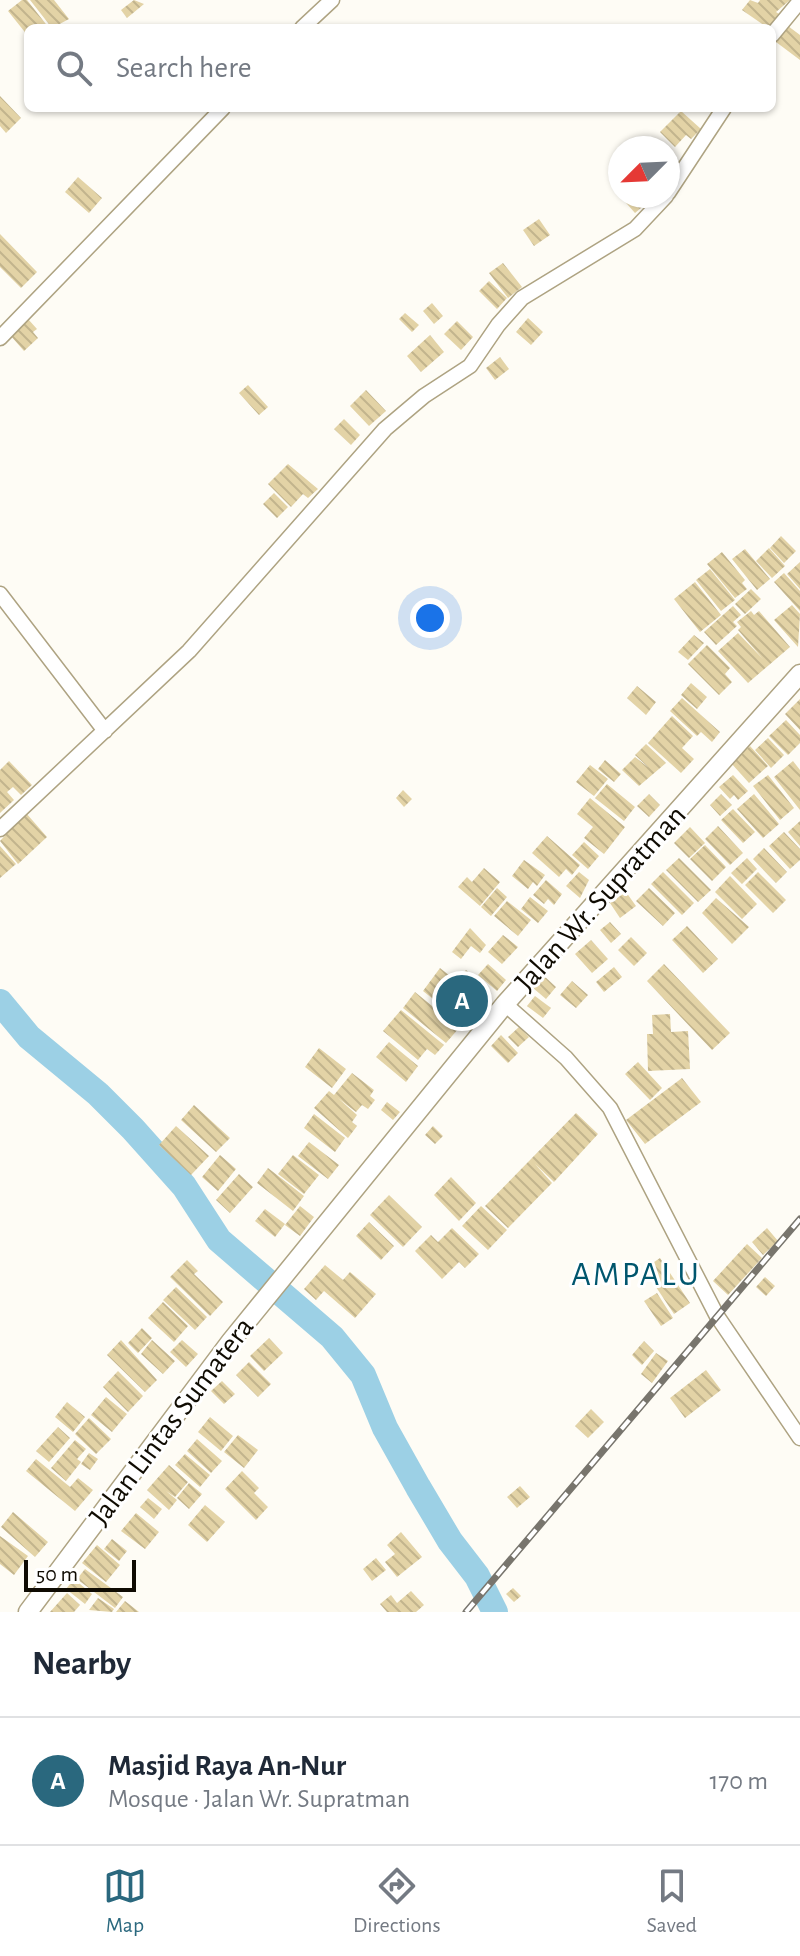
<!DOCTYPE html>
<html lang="en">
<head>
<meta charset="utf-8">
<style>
	:root { --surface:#fff; --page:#f2f2f3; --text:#1f2937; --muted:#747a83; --line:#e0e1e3; --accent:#2a687e }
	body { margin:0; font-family:"Alegreya Sans",sans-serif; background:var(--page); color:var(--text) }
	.compass { position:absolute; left:608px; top:136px; width:72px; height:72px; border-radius:50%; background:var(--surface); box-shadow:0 2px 6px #0004; rotate:246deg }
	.scale { position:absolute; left:24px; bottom:20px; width:112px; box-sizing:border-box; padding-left:8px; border:4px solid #0f0b02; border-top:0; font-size:22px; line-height:28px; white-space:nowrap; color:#0f0b02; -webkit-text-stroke:6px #fff; paint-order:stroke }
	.you { position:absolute; left:430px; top:618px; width:28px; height:28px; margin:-20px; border:6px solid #fff; border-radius:50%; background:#1a73e8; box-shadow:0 0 0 12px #1a73e833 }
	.badge { display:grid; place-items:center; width:52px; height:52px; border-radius:50%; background:var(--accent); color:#fff; font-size:26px; font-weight:700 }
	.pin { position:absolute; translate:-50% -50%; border:4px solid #fff; box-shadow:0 2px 8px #0006 }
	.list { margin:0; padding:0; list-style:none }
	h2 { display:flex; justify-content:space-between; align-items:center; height:104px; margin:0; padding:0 32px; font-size:34px }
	h2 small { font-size:26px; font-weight:400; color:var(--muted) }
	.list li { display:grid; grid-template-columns:52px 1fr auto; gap:24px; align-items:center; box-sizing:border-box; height:128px; padding:0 32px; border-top:2px solid var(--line) }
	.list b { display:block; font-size:30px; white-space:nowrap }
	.list p { margin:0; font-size:26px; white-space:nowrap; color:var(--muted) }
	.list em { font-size:26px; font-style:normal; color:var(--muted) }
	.icon { flex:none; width:44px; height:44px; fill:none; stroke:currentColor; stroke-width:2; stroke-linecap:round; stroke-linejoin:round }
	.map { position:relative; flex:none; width:800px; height:1612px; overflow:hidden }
	.search { position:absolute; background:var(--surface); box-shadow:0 2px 6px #0004; left:24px; right:24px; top:24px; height:88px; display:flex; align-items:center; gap:20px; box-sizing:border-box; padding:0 28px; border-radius:12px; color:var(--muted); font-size:30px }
	.sheet { height:232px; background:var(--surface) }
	nav { display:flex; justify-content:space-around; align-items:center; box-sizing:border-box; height:112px; border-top:2px solid var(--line); background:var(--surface); font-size:22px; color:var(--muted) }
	nav a { display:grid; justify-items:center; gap:4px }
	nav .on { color:var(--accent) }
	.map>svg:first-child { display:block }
</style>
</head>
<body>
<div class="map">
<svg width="800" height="1612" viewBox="0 0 800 1612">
	<defs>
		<pattern id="building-back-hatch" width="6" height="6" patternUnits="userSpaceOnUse" patternTransform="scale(2)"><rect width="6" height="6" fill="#e3d3a6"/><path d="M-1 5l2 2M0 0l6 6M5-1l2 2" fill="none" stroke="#c2b48d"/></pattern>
	</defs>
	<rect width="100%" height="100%" fill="#fefcf5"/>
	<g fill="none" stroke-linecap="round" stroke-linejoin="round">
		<path stroke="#9cd0e5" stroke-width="26" d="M0,1002l29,35 69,57 35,35 51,57 35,54 113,97 31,38 22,53 33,59 32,54 27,35 18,36"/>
	</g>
	<path fill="url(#building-back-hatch)" d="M22,0h5l22,28h-21v8l-20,-25z
		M30,0h24l15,19 -17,9z
		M134,0l10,4 -17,14 -6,-8z
		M750,0l8,3 2,-3h30l-14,12 3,2 -11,14 -26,-18z
		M788,26l12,9v25l-24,-18z
		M0,96l21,22 -15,15 -6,-7z
		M681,111l20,18 -10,10 -5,-4 -11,12 -15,-15z
		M78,177l24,21 -13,15 -24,-21z
		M620,196h21l6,7 -12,10z
		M539,219l11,16 -16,11 -11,-16z
		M0,234l37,38 -16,16 -21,-21z
		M503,263l19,24 -14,11 -19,-25z
		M489,281l18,17 -10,11 -18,-18z
		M432,303l11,13 -9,8 -11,-13z
		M405,313l14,12 -7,7 -13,-13z
		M528,318l15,14 -12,13 -15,-13z
		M28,319l9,10 -4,3 5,6 -14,13 -14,-16z
		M457,321l16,16 -12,13 -17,-16z
		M430,335l14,17 -23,20 -14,-16z
		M500,357l9,12 -14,11 -9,-12z
		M248,385l20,22 -9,8 -20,-22z
		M366,390l20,21 -17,15 -19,-20z
		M344,419l16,16 -9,10 -17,-16z
		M288,464l30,25 -10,9 -5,-4 -12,13 -23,-23z
		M274,493l14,14 -11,11 -14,-14z
		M781,536l15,15 -12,12 -14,-15z
		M769,548l16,18 -13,12 -16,-17z
		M745,549l25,30 -13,11 -25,-31z
		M722,552l23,28 -3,3 5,6 -12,9 -28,-34z
		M800,562v27l-13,-15z
		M710,569l25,31 -14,11 -25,-31z
		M784,573l16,18v20l-26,-29z
		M695,582l26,33 -21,17 -26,-33z
		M751,589l10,10 -16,15 -10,-10z
		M792,605l8,9 -2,33 -24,-27z
		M733,606l8,9 -8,7 4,4 -21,19 -12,-13z
		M751,611l3,4 5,-4 31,36 -42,36 -30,-32 20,-18 25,26 -25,-29 3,-3 -4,-5z
		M694,635l10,8 -16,17 -10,-8z
		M707,645l23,23 -5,6 7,8 -13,13 -31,-31z
		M691,683l16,14 -10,12 -16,-14z
		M637,686l19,16 -10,13 -19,-17z
		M682,698l38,34 -8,10 -11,-10 -4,4 -27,-25z
		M800,699v31l-15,-16z
		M672,716l21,20 -11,12 12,11 -13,14 -33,-30z
		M786,720l14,15v8l-12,12 -19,-19z
		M768,738l16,17 -13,13 -16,-18z
		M646,744l20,19 -27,23 -17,-16 13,-13 14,11 -14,-13z
		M750,746l18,20 -19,17 -18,-20z
		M605,760l16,14 -7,8 -16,-13z
		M9,761l23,24 -11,10 -8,-8 -6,5 7,8 -14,13v-43z
		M793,761l7,9v40l-26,-33z
		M590,765l18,14 -14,17 -18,-14z
		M733,775l15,16 -10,9 -4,-5 -4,4 -11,-12z
		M768,775l26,33 -14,12 -27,-34z
		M607,784l28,23 -11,14 -29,-23z
		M403,790l9,9 -8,8 -8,-9z
		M649,794l11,11 -11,12 -12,-11z
		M721,794l11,11 -12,11 -10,-11z
		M754,794l25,30 -16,14 -26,-29z
		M590,798l35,29 -21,27 -20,-16 9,-11 -16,-13z
		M733,809l22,23 -12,11 -22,-23z
		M26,813l21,24 -29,27 -18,-23z
		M800,821v25l-12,-14z
		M718,826l25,27 -13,12 -25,-26z
		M690,827l15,16 -16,15 -15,-15z
		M784,832l16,17v11l-10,9 -21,-23z
		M547,836l33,29 -8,10 -6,-6 -7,8 -27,-24z
		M584,842l15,14 -11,13 -16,-14z
		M705,845l21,22 -14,14 -22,-22z
		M0,846l16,18 -16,14z
		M764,848l23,24 -11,11 -23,-24z
		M679,858l32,32 -13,12 -32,-32z
		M747,858l10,11 -15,15 -11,-11z
		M524,860l21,15 -8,11 -4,-4 -5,7 -16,-13z
		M484,868l16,14 -20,24 -22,-19 9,-10 5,5z
		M579,872l10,8 -9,18 -14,-12z
		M663,872l31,31 -12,12 -31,-31z
		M758,872l28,28 -13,13 -28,-28z
		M730,876l27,28 -15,15 -27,-27z
		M546,880l16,14 -8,11 -6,-6 -4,5 -11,-9z
		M497,888l10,9 -16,19 -10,-9z
		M649,888l26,25 -12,13 -27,-25z
		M626,892l10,14 -16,12 -10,-15z
		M530,897l18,14 -10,12 -17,-14z
		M716,898l33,29 -17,17 -30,-31z
		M507,901l24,19 -13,16 -24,-20z
		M610,922l11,12 -10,9 -11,-13z
		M687,926l31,33 -15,14 -31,-33z
		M470,928l16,17 -6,8 -9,-7 -10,13 -9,-7z
		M503,935l15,12 -16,17 -14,-12z
		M631,937l16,16 -13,13 -16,-16z
		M591,940l17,19 -16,14 -17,-19z
		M488,964l18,16 -9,11 -19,-16z
		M664,964l66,69 -18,17 -65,-69z
		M614,967l8,10 -18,15 -8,-10z
		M440,968l30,24 -17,23 -30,-24z
		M466,970l20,16 -8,10 -21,-16z
		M543,975l13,12 -10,12 -14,-12z
		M572,981l16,14 -12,13 -16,-13z
		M415,992l44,36 -13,15 -43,-35z
		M535,996l16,12 -8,10 -16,-12z
		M401,1010l43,35 -9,10 -8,-6 -9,11 -35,-29z
		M670,1014l1,18 17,-1 2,38 -42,2 -1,-37h6l-1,-19z
		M519,1027l10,10 -11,10 -10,-10z
		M501,1035l17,18 -10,10 -17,-17z
		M389,1042l29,24 -12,16 -30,-25z
		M319,1048l27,21 -14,19 -27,-21z
		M638,1062l24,26 -12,12 -25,-26z
		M352,1073l22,17 -4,6 5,4 -7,9 -6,-4 -6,7 -18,-14 19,17 -5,7 5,4 -9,12 -34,-30 15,-17 5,4z
		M682,1078l19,24 -56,42 -19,-24z
		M387,1102l13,10 -7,8 -12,-10z
		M194,1105l36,33 -14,14 -35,-32z
		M576,1113l22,21 -44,48 -19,-18 17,19 -44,45 -23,-22z
		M314,1114l31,24 -10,14 -31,-24z
		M176,1126l33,30 -18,19 -32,-30z
		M433,1126l10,10 -8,8 -10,-9z
		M309,1142l30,23 -11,14 -30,-23z
		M220,1155l16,14 -18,22 -16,-14z
		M293,1155l26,20 -15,19 -26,-20z
		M268,1168l36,28 -11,15 -36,-28z
		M239,1174l14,13 -23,26 -14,-13z
		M451,1177l25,26 -17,18 -25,-26z
		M389,1195l33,32 -19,20 -33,-32z
		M300,1206l14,11 -14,19 -15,-11z
		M481,1206l26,24 -19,20 -26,-24z
		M265,1209l20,15 -10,13 -20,-16z
		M369,1222l25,24 -13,14 -25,-24z
		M452,1228l27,26 -14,14 -6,-6 -17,17 -27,-28 16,-16 7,7z
		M767,1228l11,13 -15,14 -11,-13z
		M747,1244l15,14 -34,37 -15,-14z
		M660,1258l30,45 -16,11 -30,-45z
		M187,1260l11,11 -4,3 29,28 -13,14 -40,-39z
		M325,1265l18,15 7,-8 26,22 -21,24 -31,-27 -8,9 -12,-11z
		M765,1277l10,9 -9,10 -10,-9z
		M176,1287l31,30 -12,13 -32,-30z
		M657,1293l16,25 -12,8 -17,-25z
		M163,1302l25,24 -14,16 -26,-24z
		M142,1328l10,10 -14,15 -10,-10z
		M269,1338l14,15 -19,18 -14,-15z
		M121,1340l36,40 -12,12 -38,-37z
		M152,1340l23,21 -12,13 -22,-20z
		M182,1340l16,14 -12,13 -16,-15z
		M644,1341l10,10 -12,14 -10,-10z
		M656,1353l12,8 -16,22 -11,-9z
		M249,1362l22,22 -13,13 -22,-22z
		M706,1370l15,20 -36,28 -15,-20z
		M118,1371l25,25 -15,16 -25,-25z
		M222,1381l13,13 -11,10 -13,-13z
		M106,1397l21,17 -15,18 -21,-17z
		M67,1402l18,15 -12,15 -18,-15z
		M591,1409l13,13 -16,16 -13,-12z
		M210,1417l23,19 -12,15 -23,-19z
		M89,1418l22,21 -15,15 -21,-20z
		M58,1427l12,11 -21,24 -13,-11z
		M238,1435l20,15 -14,18 -20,-16z
		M197,1439l25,22 -11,12 -24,-22z
		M75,1440l11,9 -9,10 4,3 -15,19 -15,-13z
		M89,1453l9,6 -8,11 -9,-6z
		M185,1454l25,21 -10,12 -25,-22z
		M36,1459l34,28 8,-9 15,12 -18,21 -49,-40z
		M169,1465l19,17 -13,15 -9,-6 11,9 -8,10 -22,-20z
		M242,1471l17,17 -5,5 14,14 -12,13 -31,-31z
		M189,1483l13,11 -13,15 -12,-11z
		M520,1486l10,11 -13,11 -10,-11z
		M148,1498l14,11 -8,10 -14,-12z
		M205,1505l20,17 -18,20 -19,-17z
		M13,1512l35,30 -13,15 -34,-30z
		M136,1513l23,19 -14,17 -24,-18z
		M401,1532l21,25 -25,20 -12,-15 10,-8 -8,-9z
		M0,1536l28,20 -14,19 -14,-11z
		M112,1539l15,12 -8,10 -15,-12z
		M97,1545l23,20 -14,17 -24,-19z
		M376,1558l10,12 -14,11 -9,-12z
		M85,1569l38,28 -8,11 -38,-29z
		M74,1579l18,15 -7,10 -19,-15z
		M513,1588l8,8 -7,6 -8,-8z
		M411,1591l13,14 -8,7h-29l-7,-8 11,-9 6,8z
		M67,1593l13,12 -6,7h-24z
		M98,1598l16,11 -2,3 -23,-2z
		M125,1601l14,11h-23z"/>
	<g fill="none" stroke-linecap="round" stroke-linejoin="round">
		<defs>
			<path id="minor" d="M302,28l30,-28
				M772,35l28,-34
				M668,193l56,-85
				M0,338l223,-230
				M0,594l105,137
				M0,829l189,-178 196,-222 39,-33 46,-30 28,-41 24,-27 113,-69 31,-33
				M505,1004l61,54 44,50 107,208 83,122"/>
			<path id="major" d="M28,1612l203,-271 274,-337 295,-330"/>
		</defs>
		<use href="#minor" stroke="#aea382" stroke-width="17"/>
		<use href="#major" stroke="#aea382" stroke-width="21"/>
		<use href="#minor" stroke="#fff" stroke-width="14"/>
		<use href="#major" stroke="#fff" stroke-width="18"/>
		<defs>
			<path id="rail" d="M466,1612l334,-393"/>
		</defs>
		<use href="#rail" stroke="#78756d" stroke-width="7"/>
		<use href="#rail" stroke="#fff" stroke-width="4" stroke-dasharray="12" stroke-linecap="butt"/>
	</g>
	<g text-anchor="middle" stroke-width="6" stroke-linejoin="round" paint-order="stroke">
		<g font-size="30" fill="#0f0b02" stroke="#fff">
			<text transform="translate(600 898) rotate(-48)" y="10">Jalan Wr. Supratman</text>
			<text transform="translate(171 1421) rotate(-53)" y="10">Jalan Lintas Sumatera</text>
		</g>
		<g font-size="34" letter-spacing="2" fill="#00566e" stroke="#fff">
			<text x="636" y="1285">AMPALU</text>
		</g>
	</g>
</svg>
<svg class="compass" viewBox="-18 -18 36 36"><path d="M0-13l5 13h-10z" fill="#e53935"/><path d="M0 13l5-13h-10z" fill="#747a83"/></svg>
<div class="scale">50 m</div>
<div class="you"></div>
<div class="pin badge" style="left:462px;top:1001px">A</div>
<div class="search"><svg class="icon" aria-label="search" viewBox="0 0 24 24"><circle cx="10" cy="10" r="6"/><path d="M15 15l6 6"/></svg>Search here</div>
</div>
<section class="sheet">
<h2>Nearby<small></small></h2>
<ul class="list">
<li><span class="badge">A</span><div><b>Masjid Raya An-Nur</b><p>Mosque · Jalan Wr. Supratman</p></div><em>170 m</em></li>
</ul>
</section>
<nav>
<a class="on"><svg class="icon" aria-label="map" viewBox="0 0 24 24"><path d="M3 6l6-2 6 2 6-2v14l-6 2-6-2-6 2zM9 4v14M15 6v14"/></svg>Map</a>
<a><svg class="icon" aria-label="directions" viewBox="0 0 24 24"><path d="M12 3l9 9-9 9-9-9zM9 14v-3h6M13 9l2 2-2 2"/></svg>Directions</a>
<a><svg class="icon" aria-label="saved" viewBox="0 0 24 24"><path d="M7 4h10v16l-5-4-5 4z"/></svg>Saved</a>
</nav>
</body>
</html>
